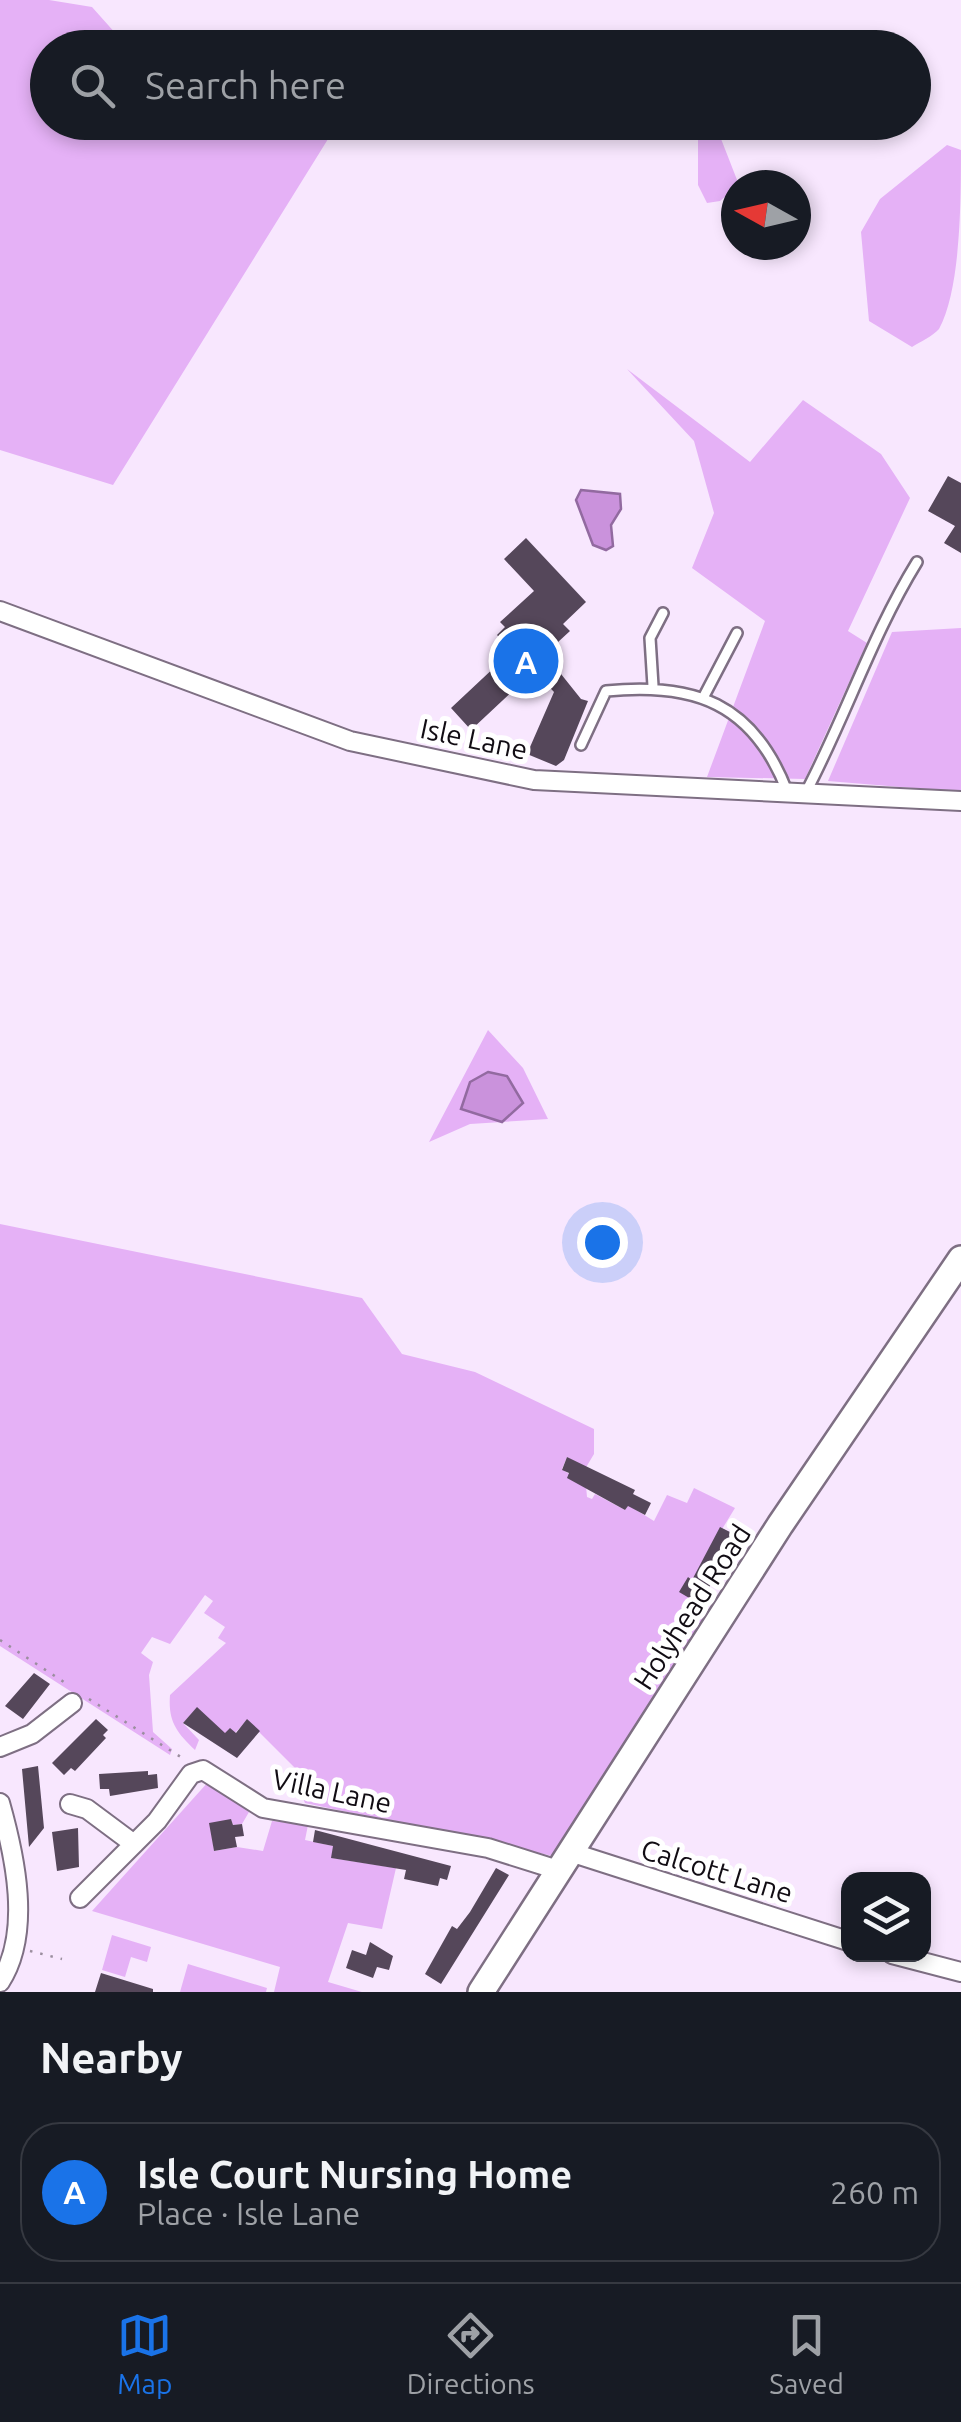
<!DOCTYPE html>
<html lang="en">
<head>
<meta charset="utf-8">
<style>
	:root { --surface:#171b24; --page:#20242c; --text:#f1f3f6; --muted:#9ea1a6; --line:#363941; --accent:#1a73e8 }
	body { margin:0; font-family:Ubuntu,sans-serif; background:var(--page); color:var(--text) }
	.controls { position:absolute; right:30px; bottom:30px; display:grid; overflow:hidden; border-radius:20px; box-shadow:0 5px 15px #0003 }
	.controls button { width:90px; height:90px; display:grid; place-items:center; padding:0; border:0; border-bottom:2px solid var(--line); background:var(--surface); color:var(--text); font:50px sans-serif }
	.compass { position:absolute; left:721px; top:170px; width:90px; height:90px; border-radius:50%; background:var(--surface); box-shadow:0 5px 15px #0003; rotate:278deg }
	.you { position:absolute; left:602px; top:1242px; width:35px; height:35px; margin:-25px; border:8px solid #fff; border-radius:50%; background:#1a73e8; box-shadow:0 0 0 15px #1a73e833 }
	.badge { display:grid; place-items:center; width:65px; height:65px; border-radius:50%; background:var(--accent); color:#fff; font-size:32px; font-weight:700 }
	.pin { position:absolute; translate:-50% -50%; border:5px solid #fff; box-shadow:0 2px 10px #0006 }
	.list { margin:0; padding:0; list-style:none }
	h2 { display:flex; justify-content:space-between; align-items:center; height:130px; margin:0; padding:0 40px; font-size:42px }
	h2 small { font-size:32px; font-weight:400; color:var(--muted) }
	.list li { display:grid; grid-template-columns:65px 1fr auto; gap:30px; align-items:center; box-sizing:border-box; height:140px; margin:0 20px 20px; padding:0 20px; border:2px solid var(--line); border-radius:40px }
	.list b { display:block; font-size:38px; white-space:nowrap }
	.list p { margin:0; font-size:32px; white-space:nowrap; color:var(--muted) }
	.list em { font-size:32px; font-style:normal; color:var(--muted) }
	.icon { flex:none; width:55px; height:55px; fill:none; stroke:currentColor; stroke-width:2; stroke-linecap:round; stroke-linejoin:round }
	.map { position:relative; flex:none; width:961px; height:1992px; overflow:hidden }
	.search { position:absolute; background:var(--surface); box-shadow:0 5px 15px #0003; left:30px; right:30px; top:30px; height:110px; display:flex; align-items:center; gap:25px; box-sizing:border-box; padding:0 35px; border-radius:55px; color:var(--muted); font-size:38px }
	.sheet { height:290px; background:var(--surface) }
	nav { display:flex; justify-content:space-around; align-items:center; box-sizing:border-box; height:140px; border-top:2px solid var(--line); background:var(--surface); font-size:28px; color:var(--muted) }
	nav a { display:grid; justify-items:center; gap:5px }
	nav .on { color:var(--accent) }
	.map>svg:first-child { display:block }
</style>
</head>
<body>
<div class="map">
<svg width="961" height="1992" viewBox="0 0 961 1992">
	<rect width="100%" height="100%" fill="#f8e7fe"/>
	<path fill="#e5b1f6" d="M0,0h49l43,7 25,28 26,12 -95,1v74l290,1 -225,362 -113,-35z
		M716,126l23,59 -19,16 -13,2 -9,-18v-47z
		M947,145l14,5c0,49 0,139 -22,179 -6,7 -19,13 -27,18l-43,-26 -8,-89 19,-33z
		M627,369l123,93 53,-62 78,54 29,44 -62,133 19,12 -62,136 -98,-2 58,-156 -73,-53 22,-55 -20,-72z
		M961,628v164l-133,-11 64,-149z
		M488,1030l35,38 25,51 -78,5 -41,18z
		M0,1224l362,74 40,56 73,18 119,57v25l-9,15 -18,-12 -5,12 24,17 1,11 5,2 3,-5 30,16 3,-5 26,16 13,-26 20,8 7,-15 41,20 -35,57 2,20 -14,-8 10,26 -4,7 12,6 -153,240 -248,-53 -9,-22 2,-10 -51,-51 -12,13 -11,1 -27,-26 -14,15 16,17 -4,10c-19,-18 -27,-29 -25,-55l56,-52 -8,-5 7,-11 -21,-14 9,-12 -8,-6 -35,49 -18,-7 -11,16 12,9 -4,13 4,57 19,17 -2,6 -170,-109z
		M209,1781l40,31 -7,12 -9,1 -2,-5 -20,9 3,22 23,-4 26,4 9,-30 36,4 -3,15 28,6 -1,12 64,10 -14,61 -34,-6 -20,59 34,10h-88l6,-25 -188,-56z
		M112,1935l39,12 -4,15 -16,-5 -6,20 -23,-7z
		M188,1964l79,24 -1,4h-86z"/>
	<path fill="#ca92dc" stroke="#926aa0" stroke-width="2.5" d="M581,490l39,4 1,15 -10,16 2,21 -7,4 -13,-5 -17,-45z
		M488,1072l19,4 16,27 -21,19 -41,-13 9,-27z"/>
	<path fill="#55475a" d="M948,476l13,7v70l-17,-10 11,-17 -27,-15z
		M526,538l60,64 -23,22 7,7 -25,23 36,45 7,2 -24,59 -8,6 -29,-12 27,-62 -20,-21 -63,59 -20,-22 61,-57 -15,-16 8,-8 -5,-5 34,-31 -30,-32z
		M567,1457l68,33 -2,4 18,9 -6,12 -17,-9 -3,4 -58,-32 2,-5 -7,-3z
		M720,1527l14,7 -33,71 -22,-13 9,-15 4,3z
		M34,1673l16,11 -27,35 -18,-13z
		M197,1707l28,26 5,-5 6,5 11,-14 13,12 -23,27 -54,-35z
		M96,1719l12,11 -5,5 3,3 -31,33 -4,-3 -7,7 -12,-12z
		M38,1766l6,62 -15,19 -7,-78z
		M148,1771v4l9,-1 1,14 -48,8 -1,-7h-9l-1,-15z
		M231,1819l2,6 9,-1 2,12 -9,1 2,10 -23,4 -5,-28z
		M78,1828l1,39 -22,4 -5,-39z
		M315,1830l136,36 -4,14 -7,-2 -2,8 -34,-7 2,-9 -75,-12 2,-12 -20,-4z
		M496,1868l13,7 -68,109 -16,-10 27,-48 5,3 13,-17z
		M370,1942l23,14 -4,14 -12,-3 -4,11 -27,-10 6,-18 14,5z
		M101,1973l52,16v3h-58z"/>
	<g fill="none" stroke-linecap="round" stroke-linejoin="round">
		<defs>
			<path id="lane" d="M653,686l-3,-48 13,-25
				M703,698l34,-65
				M581,745l25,-54c88,-9 147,12 181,100
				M806,792c40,-76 66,-157 111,-230"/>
			<path id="street" d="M0,611l350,130 184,39 427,21
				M0,1747l32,-13 40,-31
				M0,1803c15,53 32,130 0,179
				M70,1804l17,5 47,35
				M570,1852l278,89
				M80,1898l77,-77 34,-47 12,-4 60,38 225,40 70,22
				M892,1954l69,18"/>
			<path id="secondary" d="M481,1992l299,-467 181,-266"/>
		</defs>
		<use href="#lane" stroke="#7e6f83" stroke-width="14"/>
		<use href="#street" stroke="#7e6f83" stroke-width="22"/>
		<use href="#secondary" stroke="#7e6f83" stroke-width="30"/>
		<path stroke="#9b8e9f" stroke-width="2.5" stroke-dasharray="2.5 8" stroke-linecap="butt" d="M0,1640l70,46
			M89,1699l95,60
			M30,1951l32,8"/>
		<use href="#lane" stroke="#fff" stroke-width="9"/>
		<use href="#street" stroke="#fff" stroke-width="18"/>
		<use href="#secondary" stroke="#fff" stroke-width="25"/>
	</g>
	<g text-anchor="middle" stroke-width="10" stroke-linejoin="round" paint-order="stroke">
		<g font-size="28" fill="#110c13" stroke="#fff">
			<text transform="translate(474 739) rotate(12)" y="10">Isle Lane</text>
			<text transform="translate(692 1607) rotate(-57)" y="10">Holyhead Road</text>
			<text transform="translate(332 1791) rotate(12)" y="10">Villa Lane</text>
			<text transform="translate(717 1871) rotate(17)" y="10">Calcott Lane</text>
		</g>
	</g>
</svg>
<div class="controls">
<button><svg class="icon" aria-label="layers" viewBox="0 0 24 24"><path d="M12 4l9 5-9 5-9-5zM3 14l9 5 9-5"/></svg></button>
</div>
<svg class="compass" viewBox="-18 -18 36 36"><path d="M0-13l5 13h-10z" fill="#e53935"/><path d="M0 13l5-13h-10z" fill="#9ea1a6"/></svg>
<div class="you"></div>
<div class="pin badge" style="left:526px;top:661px">A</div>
<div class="search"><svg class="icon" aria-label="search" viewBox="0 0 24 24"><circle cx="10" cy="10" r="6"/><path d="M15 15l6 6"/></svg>Search here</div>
</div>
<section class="sheet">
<h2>Nearby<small></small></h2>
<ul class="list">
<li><span class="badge">A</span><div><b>Isle Court Nursing Home</b><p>Place · Isle Lane</p></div><em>260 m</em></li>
</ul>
</section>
<nav>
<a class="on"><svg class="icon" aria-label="map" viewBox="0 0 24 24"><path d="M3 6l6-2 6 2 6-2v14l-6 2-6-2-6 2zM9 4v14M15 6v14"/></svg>Map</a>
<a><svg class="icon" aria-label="directions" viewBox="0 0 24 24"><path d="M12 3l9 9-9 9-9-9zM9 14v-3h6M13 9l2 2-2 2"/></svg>Directions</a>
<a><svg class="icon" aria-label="saved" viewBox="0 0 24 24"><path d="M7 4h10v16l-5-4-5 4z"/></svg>Saved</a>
</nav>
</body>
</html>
